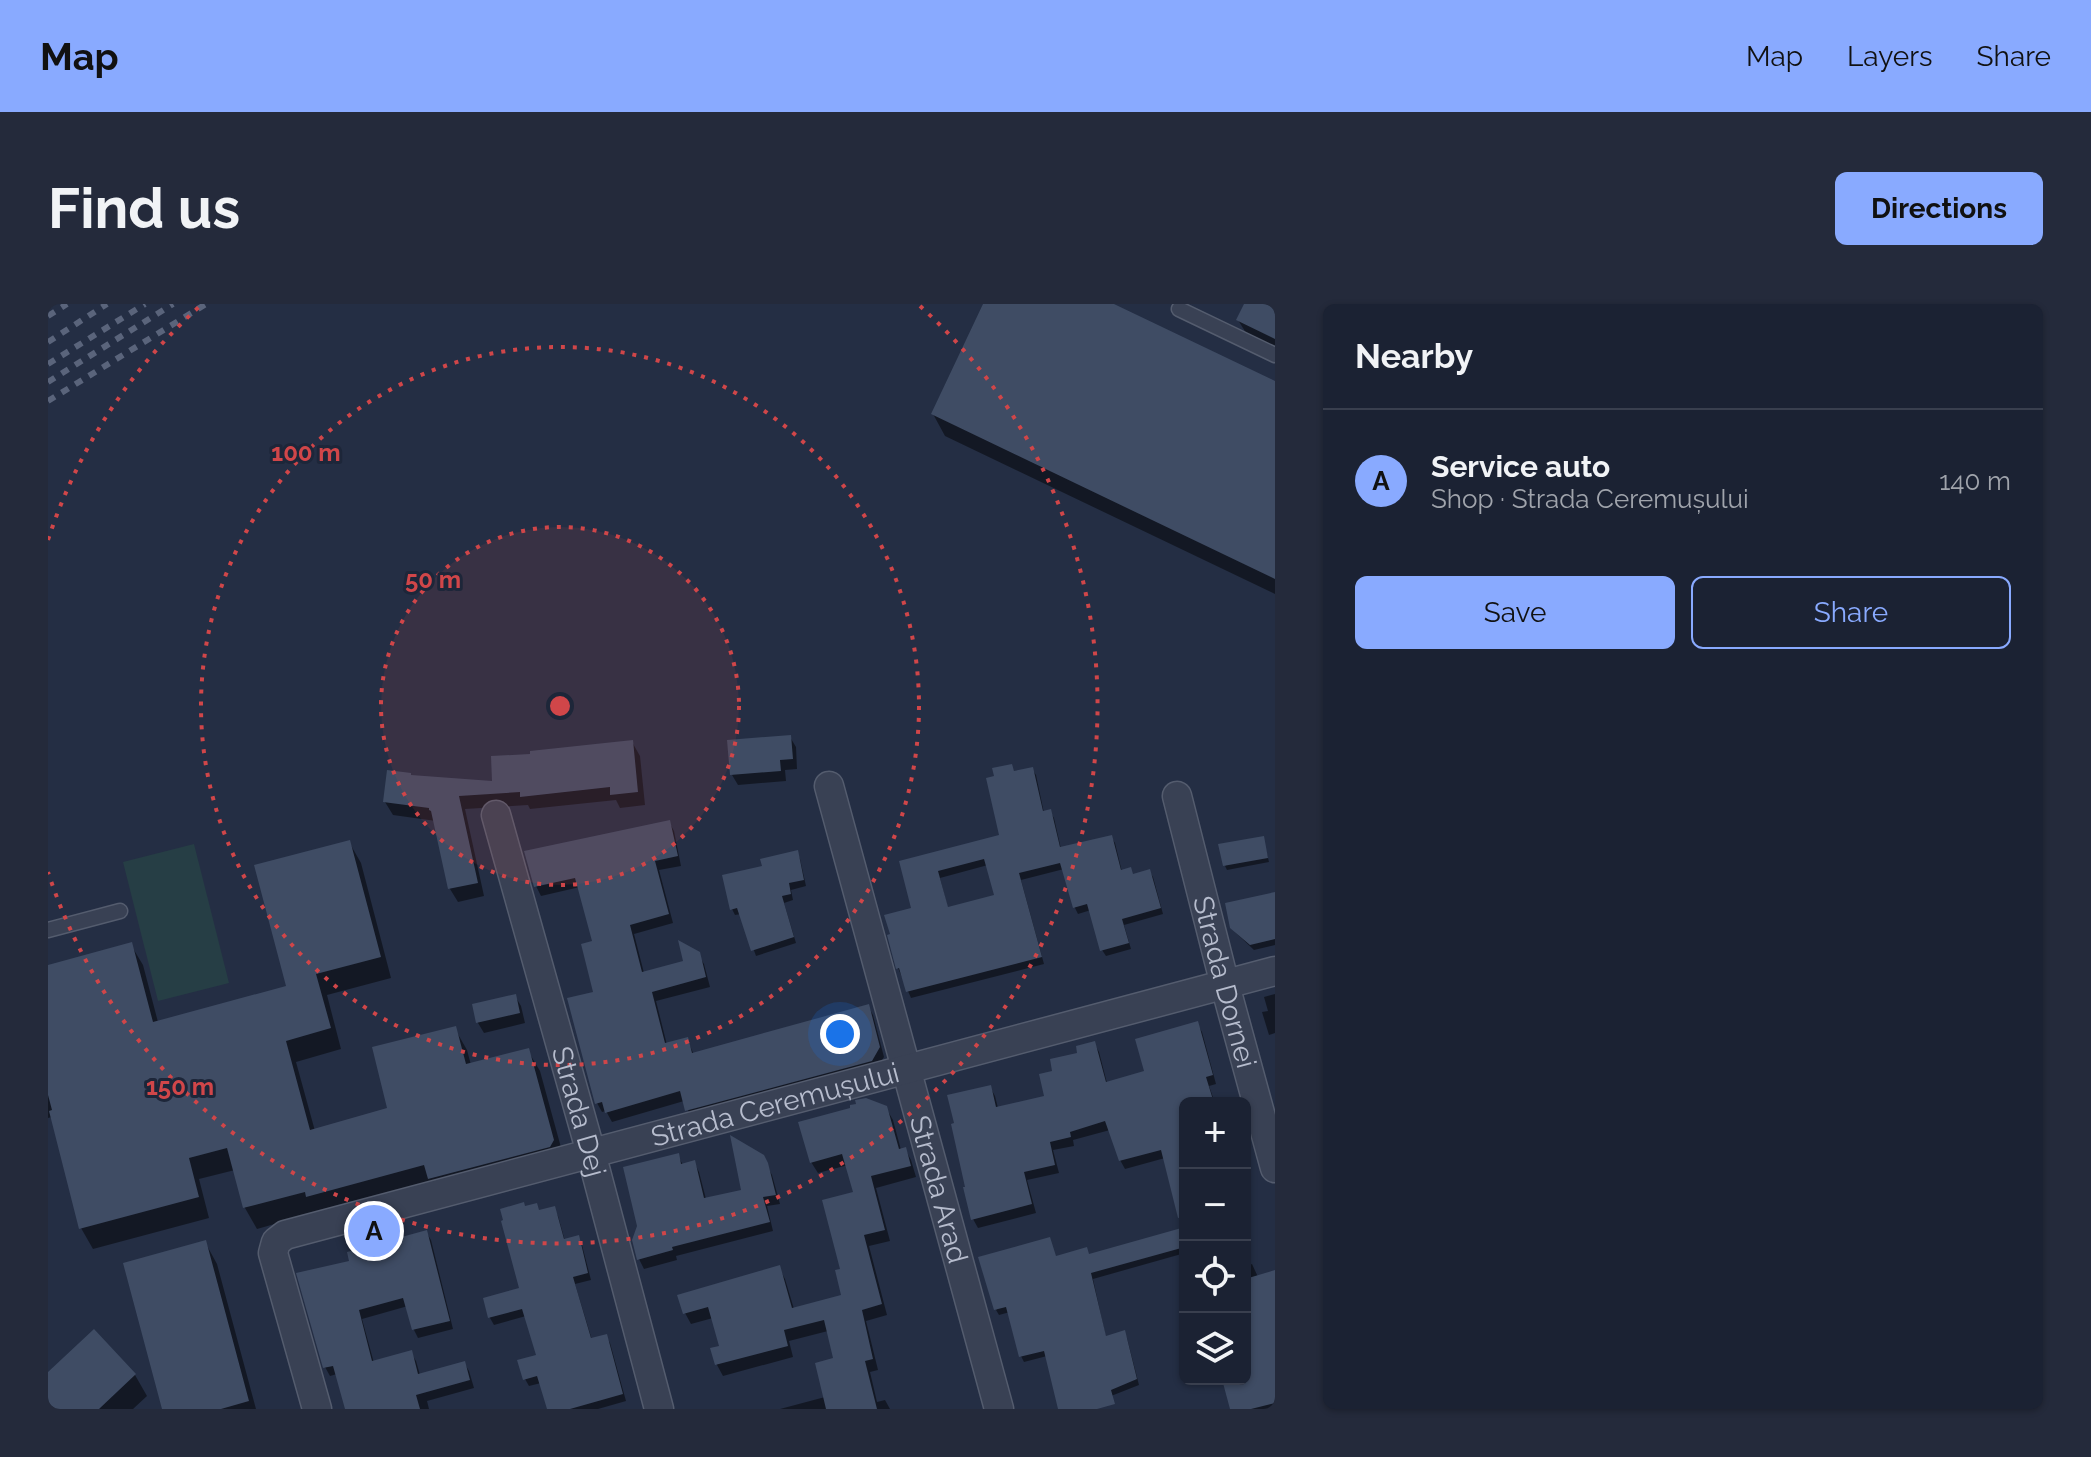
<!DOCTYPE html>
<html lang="en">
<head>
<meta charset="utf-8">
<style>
	:root { --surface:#1b2233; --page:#242a3b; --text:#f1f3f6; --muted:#a0a4ac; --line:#393f4e; --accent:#89aaff }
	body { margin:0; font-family:Raleway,sans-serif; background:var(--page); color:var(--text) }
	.controls { position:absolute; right:24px; bottom:24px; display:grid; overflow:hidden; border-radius:12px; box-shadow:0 2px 6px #0004 }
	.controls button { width:72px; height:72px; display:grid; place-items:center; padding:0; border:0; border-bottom:2px solid var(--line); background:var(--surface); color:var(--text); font:40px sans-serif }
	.you { position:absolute; left:792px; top:730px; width:28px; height:28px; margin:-20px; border:6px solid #fff; border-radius:50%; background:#1a73e8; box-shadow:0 0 0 12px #1a73e833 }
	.badge { display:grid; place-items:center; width:52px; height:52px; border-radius:50%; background:var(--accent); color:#111; font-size:26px; font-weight:700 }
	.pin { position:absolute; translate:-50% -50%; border:4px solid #fff; box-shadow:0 2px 8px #0006 }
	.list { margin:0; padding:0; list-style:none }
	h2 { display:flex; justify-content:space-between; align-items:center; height:104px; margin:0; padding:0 32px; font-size:34px }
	h2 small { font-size:26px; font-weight:400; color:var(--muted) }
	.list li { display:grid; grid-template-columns:52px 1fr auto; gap:24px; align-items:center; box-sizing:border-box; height:144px; padding:0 32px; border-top:2px solid var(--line) }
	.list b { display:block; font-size:30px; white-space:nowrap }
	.list p { margin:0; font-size:26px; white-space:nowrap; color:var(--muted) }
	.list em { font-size:26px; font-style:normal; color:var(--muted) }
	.actions { display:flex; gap:16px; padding:24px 32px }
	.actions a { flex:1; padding:18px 0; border:2px solid var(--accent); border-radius:12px; text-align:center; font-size:28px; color:var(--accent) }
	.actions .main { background:var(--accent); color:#111 }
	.icon { flex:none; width:44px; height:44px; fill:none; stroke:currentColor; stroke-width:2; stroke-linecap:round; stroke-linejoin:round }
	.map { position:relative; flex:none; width:1227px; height:1105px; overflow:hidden; border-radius:12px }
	header { display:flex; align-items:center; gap:48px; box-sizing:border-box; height:112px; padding:0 40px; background:var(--accent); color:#111 }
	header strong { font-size:38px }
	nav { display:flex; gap:44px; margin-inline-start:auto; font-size:28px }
	.intro { display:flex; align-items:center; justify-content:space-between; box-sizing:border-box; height:192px; padding:0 48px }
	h1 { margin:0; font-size:56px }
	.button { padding:20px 36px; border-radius:12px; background:var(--accent); color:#111; font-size:28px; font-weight:700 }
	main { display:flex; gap:48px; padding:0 48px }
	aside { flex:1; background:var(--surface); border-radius:12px; box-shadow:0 2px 6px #0004 }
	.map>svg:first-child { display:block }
</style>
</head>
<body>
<header>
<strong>Map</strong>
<nav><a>Map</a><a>Layers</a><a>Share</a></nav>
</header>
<div class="intro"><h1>Find us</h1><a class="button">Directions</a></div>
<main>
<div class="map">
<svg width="1227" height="1105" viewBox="0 0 1227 1105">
	<rect width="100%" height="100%" fill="#242e44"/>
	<path fill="#263e45" d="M146,540l35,139 -71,18 -35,-139z"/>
	<path fill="#0007" fill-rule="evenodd" d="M937,0h125l165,79v211l-330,-158 -12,-22z
		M1198,0h29v49l-24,-12 -13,-21z
		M742,433l6,10 1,22 -12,1 1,11 -48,4 -6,-10z
		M584,438l8,14 5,49 -25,3 -4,-8 -86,9 -2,-4 -63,4 19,87 -26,6 -8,-13 -14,-68 -43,-6 -8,-13 26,-25 83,6 38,-28z
		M963,462l4,7 17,-4 4,6 8,38 6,-1 4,6 7,31 50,-12 4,6 7,29 11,4 16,-5 4,6 10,37 -39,11 7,24 -25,7 -4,-6 -11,-40 -13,4 -3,-6 -11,-39 -43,11 23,84 -133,34 -13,-30 15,-59 -12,-46 100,-27 -5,-59zM940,561l8,31 -48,13 -8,-31z
		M621,518l5,9 7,35 -22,4 14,53 -39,11 10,39 42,-11 12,-8 6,10 6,23 -54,14 11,44 20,-6 7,16 174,-49 5,9 11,42 -8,13 -184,49 -8,-18 -72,21 -6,-11 -4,1 -5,-9 -3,-160 -14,-56 -39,9 -5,-10z
		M1215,534l6,24 -42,8 -2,-4z
		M301,538l12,21 30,115 -64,17 14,54 -45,13 19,69 75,-21 65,-81 12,21 4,15 57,-14 12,20 25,91 -248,50 -60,17 -12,-21 -10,-38 -36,9 10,39 -116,31 -12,-21 -29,-111 -4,1v-150l83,-23 12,20 15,57 130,-35z
		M749,549l3,6 6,27 -15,4 2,10 -9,3 12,40 -40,13 -15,-42 -6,1 -3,-6 32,-42z
		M1227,590v51l-21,5 -18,-17 -4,-6z
		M1227,690v39l-6,2 -7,-23 6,-1 -4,-14z
		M467,692l6,10 4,17 -41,10 -6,-10 -4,-17z
		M1149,720l5,8 14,52 -7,2 6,17h-30v101l-20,-46 -40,11 -5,-9 -10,-30 -37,10 1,6 -21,4 6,23 -32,7 9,33 -58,15 -5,-9 17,-132 5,9 3,12 49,-11 8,-25 39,-29 5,9 8,31 39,-11z
		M838,804l7,12 8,30 4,-1 6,11 5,17 -40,11 14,53 -21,5 18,69 -21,6 12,49 -8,2 7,30 8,-2 5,9h-110l45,-12 11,-37 -8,-29 -39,10 4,16 -70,19 -6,-11 -4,-16 8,-2 -8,-29 -22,6 -6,-11 94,-45 6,11 9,30 50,-12 -2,-27 13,-77 -7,-28 -30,8 -7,-11z
		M630,852l5,9 11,-3 5,10 7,27 37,-8 19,-34 10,18 8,29 -13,2 6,25 -97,25 1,4 -33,9 -5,-10z
		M477,904l15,4 14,-3 4,7 7,25 13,-3 4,7 9,35 -16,4 17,56 14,-4 4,7 16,58 -28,8h-49l-8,-26 -12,3 -4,-7 13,-23 -12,-40 -32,9 -4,-7 -5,-19 37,-10z
		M378,928l5,8 22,89 -35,9 -4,-8 -6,-24 -46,13 12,44 37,-10 5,8 4,14 44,-12 5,8 5,17 -47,13 2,8h-82l-10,-35 -7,2 -5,-9 27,-105z
		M1137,931v18l-92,26 13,59 18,-5 3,5 12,47 -61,24h-18l-13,-53 -23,6 -3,-6 -11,-44 -11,3 -3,-5 60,-52 34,-2z
		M157,938l12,22 39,145h-92z
		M1204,960l6,13 17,-4v136h-43l-8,-30h21v-112z
		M0,1071h87l12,21 -14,13h-85z"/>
	<path fill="#3f4c64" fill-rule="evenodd" d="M935,0h131l161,77v198l-344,-165z
		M1196,0h31v35l-39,-19z
		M743,431l2,24 -13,1 1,11 -51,4 -3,-35z
		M585,436l5,52 -28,3v-8l-90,10v-5l-61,4 19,87 -30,6 -17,-78 -2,-1v-2l-46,-6 4,-32 24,3v2l81,6 -1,-25 39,-2v-3z
		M964,460l2,7 19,-4 10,44 8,-2 9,38 52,-12 9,35 10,-3 2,7 17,-5 11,39 -39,11 7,24 -29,8 -13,-47 -14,4 -13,-45 -41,10 23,84 -136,35 -7,-24 -3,1 -9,-34 3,-1 -6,-19 27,-7 -12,-47 100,-26 -13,-57 8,-2 -2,-8zM936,555l10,36 -46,12 -10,-36z
		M622,516l8,36 -23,5 14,53 -39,11 12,47 41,-11 -5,-21 22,12 6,25 -54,15 13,51 23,-6 4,16 177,-49 11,43 -8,14 -187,50 -5,-20 -75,22 -3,-11 -7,2 -28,-106 26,-6 -12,-48 11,-3 -17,-63 -41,9 -10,-36z
		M1216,532l4,22 -45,8 -5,-22z
		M302,536l31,117 -65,17 15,54 -45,13 24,89 77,-22 -15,-61 84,-21 10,38 63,-16 25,92 -4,7 -122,32 -4,-14 -118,32 -1,-5 -62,16 -16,-60 -38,10 10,39 -120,32 -30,-118 3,-1 -4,-15v-130l84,-23 21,80 133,-36 -32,-121z
		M750,546l6,30 -15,3 2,11 -9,2 12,41 -43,14 -14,-43 -7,2 -8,-35 40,-9 -2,-7z
		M1227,588v47l-25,6 -20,-17 -5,-25z
		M468,690l4,19 -44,10 -4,-19z
		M1150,717l15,54 -7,2 8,26h-29v114l-7,1 -17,-68 -42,11 -14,-40 -35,11 1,5 -21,5 5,23 -31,7 8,32 -61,16 -8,-33h2l-14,-63 3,-1 -7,-28 44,-10 5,22 48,-11 -5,-22 13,-3 -2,-12 27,-6 -1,-7 19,-5 11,41 38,-11 -9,-32z
		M818,794l21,8 12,43 7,-2 5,19 -40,10 14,54 -21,5 18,69 -20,6 11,49 -8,2 12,48h-51l-11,-46 18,-5 -9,-38 -40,10 4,16 -73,19 -5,-17 9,-2 -11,-39 -25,7 -6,-19 103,-30 12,43 49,-13 -6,-25 5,-1 -18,-69 31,-8 -11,-38 -32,9 -12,-41 52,-14v-3l6,-1 -1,-4z
		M682,831l34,20 4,8 8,32 -13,2 7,25 -98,25 1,3 -36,10 -5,-20 5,-14 -14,-59 56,-14 2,11 14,-4 9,38 37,-8z
		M476,898l1,4 12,-3 2,7 16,-4 9,33 15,-4 9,38 -15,4 18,61 16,-4 16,60 -53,15h-23l-10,-33 -14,4 -6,-20 19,-5 -14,-46 -34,9 -5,-20 36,-10 -18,-67 2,-1 -3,-11z
		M1137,923v20l-94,26 15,63 19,-6 12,49 -26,11 4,14 -18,5h-39l-14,-58 -25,6 -13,-50 -12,3 -16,-53 72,-20 6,19 31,-9 2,7z
		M379,926l23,91 -38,9 -9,-32 -44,12 13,51 40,-11 6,24 47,-13 5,19 -54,15 4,14h-75l-12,-43 -10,2 -27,-95 53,-12 -2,-9z
		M158,936l43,161 -28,8h-59l-39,-146z
		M1227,966v133l-24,6h-21l-7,-26 22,-4v-100z
		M46,1025l42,45 -37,35h-51v-37z"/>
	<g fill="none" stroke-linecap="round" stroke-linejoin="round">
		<defs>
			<path id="service" d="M1131,5l96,46
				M0,626l72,-19"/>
			<g id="minor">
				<path id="s1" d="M781,482l170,623"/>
				<path id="s2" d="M1129,492l48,189 50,183"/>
				<path id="s3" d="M448,511l95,338 68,256"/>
				<path id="s4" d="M269,1105l-44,-156 3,-11 9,-7 990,-264"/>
			</g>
		</defs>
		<use href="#service" stroke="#545c6e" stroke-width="17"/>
		<use href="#minor" stroke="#545c6e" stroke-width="31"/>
		<use href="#service" stroke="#394154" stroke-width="14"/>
		<use href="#minor" stroke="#394154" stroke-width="28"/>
		<path stroke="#5a647b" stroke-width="6" stroke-dasharray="8 8" stroke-linecap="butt" d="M0,12l19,-12
			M0,38l59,-38
			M0,60l97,-60
			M0,78l125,-78
			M0,97l158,-97"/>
	</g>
	<circle cx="512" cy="402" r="179" fill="#d04649" fill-opacity=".12"/>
	<g fill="none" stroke="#d04649" stroke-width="4" stroke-dasharray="4 8">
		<circle cx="512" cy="402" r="179"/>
		<circle cx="512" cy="402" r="359"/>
		<path d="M0 236A538 538 0 0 1 152 2M872 2A538 538 0 1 1 0 568"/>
	</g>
	<g text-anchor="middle" stroke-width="6" stroke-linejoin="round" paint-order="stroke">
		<g font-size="28" fill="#b6bccd" stroke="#1d2639">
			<text dy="10" stroke="none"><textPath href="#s2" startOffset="192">Strada Dornei</textPath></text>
			<text dy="10" stroke="none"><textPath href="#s4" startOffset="692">Strada Ceremușului</textPath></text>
			<text dy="10" stroke="none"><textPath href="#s3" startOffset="308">Strada Dej</textPath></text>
			<text dy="10" stroke="none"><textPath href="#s1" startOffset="418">Strada Arad</textPath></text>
		</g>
	</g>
	<circle cx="512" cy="402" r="12" fill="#d04649" stroke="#1d2639" stroke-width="4"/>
	<g font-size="24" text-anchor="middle" font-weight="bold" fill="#d04649" stroke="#1d2639" stroke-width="6" stroke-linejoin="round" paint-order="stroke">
		<text x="258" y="157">100 m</text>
		<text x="385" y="284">50 m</text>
		<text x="132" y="791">150 m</text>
	</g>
</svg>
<div class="controls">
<button>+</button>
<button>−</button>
<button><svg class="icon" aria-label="locate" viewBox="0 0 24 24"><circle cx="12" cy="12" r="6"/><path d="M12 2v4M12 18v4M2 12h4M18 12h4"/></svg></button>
<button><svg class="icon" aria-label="layers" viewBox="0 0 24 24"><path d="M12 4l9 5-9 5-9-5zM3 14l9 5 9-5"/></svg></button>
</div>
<div class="you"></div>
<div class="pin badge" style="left:326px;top:927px">A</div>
</div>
<aside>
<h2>Nearby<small></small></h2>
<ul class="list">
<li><span class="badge">A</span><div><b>Service auto</b><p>Shop · Strada Ceremușului</p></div><em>140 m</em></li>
</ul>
<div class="actions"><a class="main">Save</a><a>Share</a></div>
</aside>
</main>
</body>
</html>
